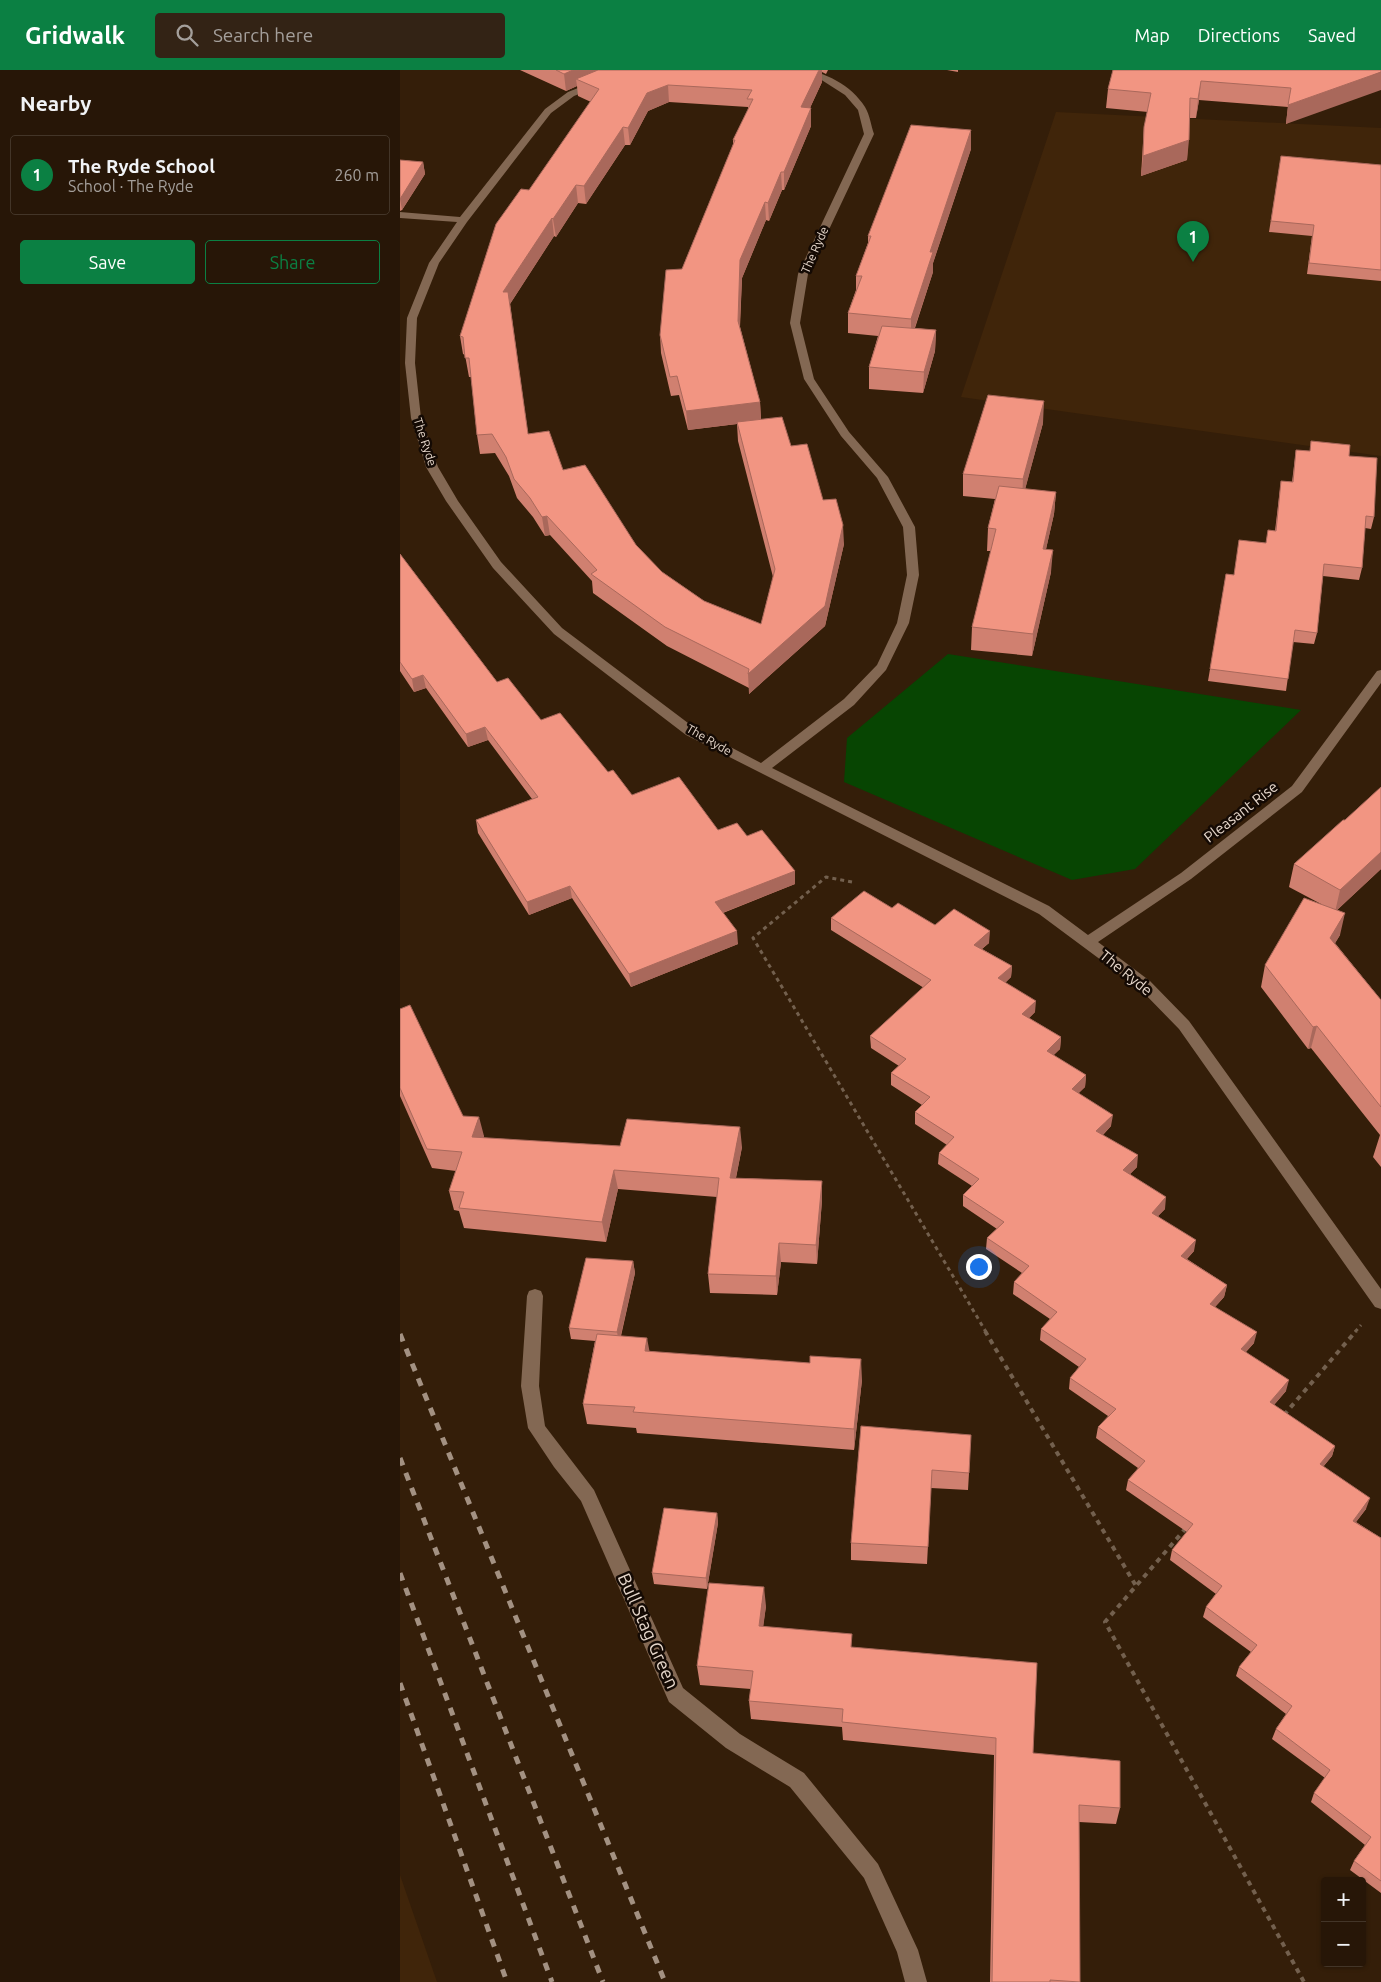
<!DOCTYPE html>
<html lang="en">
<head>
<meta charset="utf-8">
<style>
	:root { --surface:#271607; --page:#332315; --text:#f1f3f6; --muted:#a49f9b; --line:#433528; --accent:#0b8043 }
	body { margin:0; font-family:Ubuntu,sans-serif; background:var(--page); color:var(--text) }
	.controls { position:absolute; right:15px; bottom:15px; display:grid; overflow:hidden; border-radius:5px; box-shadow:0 1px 4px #0004 }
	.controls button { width:45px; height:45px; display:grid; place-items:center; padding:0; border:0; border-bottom:1px solid var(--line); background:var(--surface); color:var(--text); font:25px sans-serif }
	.you { position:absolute; left:578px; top:1196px; width:18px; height:18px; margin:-12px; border:4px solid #fff; border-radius:50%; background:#1a73e8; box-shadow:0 0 0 8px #1a73e833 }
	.badge { display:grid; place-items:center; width:32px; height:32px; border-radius:50%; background:var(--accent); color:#fff; font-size:16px; font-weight:700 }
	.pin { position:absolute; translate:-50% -41px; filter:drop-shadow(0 1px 2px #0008) }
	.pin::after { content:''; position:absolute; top:26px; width:18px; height:15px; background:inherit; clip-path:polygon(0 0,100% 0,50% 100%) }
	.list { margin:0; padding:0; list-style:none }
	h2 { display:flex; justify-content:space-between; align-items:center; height:65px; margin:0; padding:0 20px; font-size:21px }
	h2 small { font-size:16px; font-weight:400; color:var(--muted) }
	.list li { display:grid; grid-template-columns:32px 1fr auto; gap:15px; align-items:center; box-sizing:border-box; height:80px; margin:0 10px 10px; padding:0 10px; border:1px solid var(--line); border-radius:5px }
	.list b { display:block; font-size:19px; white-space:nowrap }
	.list p { margin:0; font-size:16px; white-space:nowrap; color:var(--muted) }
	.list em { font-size:16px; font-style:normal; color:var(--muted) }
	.actions { display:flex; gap:10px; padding:15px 20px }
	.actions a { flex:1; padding:11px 0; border:1px solid var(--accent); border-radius:5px; text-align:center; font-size:18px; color:var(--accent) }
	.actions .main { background:var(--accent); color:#fff }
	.icon { flex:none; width:28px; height:28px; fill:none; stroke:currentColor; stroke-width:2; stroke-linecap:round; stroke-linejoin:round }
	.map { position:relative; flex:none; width:981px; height:1912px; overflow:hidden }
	header { display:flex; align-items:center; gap:30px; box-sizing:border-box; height:70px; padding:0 25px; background:var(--accent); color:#fff }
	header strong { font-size:24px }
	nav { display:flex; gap:28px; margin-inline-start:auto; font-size:18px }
	.search { width:350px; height:45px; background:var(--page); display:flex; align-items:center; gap:12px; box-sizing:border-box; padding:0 18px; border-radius:5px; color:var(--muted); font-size:19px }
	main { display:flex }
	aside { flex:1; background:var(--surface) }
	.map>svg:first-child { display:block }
</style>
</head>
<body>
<header>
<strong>Gridwalk</strong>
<div class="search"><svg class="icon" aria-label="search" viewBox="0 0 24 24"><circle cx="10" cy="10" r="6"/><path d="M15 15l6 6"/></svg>Search here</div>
<nav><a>Map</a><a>Directions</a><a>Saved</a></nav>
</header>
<main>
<aside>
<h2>Nearby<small></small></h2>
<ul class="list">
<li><span class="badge">1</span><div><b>The Ryde School</b><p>School · The Ryde</p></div><em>260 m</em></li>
</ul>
<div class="actions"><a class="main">Save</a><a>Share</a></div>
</aside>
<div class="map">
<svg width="981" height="1912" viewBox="0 0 981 1912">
	<rect width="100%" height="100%" fill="#341e09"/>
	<path fill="#40250a" d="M656,42l325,16v328l-420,-59z
		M0,1805l37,107h-37z"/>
	<path fill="#074502" d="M548,584l353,56 -166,159 -63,11 -228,-98 3,-44z"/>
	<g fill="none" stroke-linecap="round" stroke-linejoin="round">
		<path stroke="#73604e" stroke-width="3" stroke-dasharray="4 4" stroke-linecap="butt" d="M452,812l-26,-5 -73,61 233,394
			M955,1262l6,-7"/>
		<path stroke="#73604e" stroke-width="4" stroke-dasharray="5 5" stroke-linecap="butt" d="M585,1261l151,255
			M884,1345l72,-84
			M786,1458l-81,94 199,360"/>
		<path fill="#836853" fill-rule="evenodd" d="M399,0c25,0 53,16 66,37 5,8 6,19 9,27l-66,140 -8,49 14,56 35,53 39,45 27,50 4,48 -10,48 -23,47 -32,35 -82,63 277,138 39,29 93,-62 111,-87 85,-115 4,-1v13l-79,109 -111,87 -93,63 52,39 39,40 192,268v20l-6,-2 -196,-278 -39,-40 -101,-75 -353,-179 -132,-101 -61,-66 -47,-67 -20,-34 -15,-49 -6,-55 2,-45 22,-55 28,-41 -57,-4v-6l60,5 85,-108 23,-17 25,-10h6v4l-25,10 -23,17 -84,109 -28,41 -22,55 -2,45 6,55 17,49 20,34 43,61 61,66 134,101 65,34 83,-64 33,-34 20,-42 10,-48 -4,-48 -26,-49 -36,-42 -37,-57 -14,-56 8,-49 66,-140 -6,-24 -13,-15 -25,-16z
			M135,1219l6,2 2,5 -4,90 6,40 49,64 89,198 57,46 64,39 74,91 40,86 9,32h-22l-8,-30 -33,-74 -74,-91 -64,-39 -57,-46 -88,-201 -27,-34 -26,-39 -7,-42 6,-90 2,-5z"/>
		<path stroke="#a39182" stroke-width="5" stroke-dasharray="8 8" stroke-linecap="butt" d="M0,1264l265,648
			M0,1388l203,524
			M0,1503l152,409
			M0,1613l107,299"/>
	</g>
	<path fill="#d08070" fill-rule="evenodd" d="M120,0h308l-2,4 -4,-2v10l-12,26 1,18 -27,64h-2l-13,31 -3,-1 -24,58 -2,49 20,75 1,18 30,26 32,54 21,44 -19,82 -76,68v-6l-82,-42 -74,-53 -1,-12 -42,-46 -5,1 -12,-19 -16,-19 -8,-22 -14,-23 -15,1 -3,-19 -6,-58h-2l-4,-22 -2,-1 -3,-18 131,-234 -13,-6 -1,-10 -11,5zM269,32l79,5v3l-15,30v5l-51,124 -22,66 1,18 10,43 8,-1 9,35 49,-6 1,17 35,136 -12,47 -57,-23 -42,-29 -134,-138 -18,-130 44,-68 2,1 22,-34 8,1 39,-59h5l18,-34z
		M547,0h11v2z
		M713,0h268l-95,54 2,-17 -89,-7 -3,18h-7l-2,42 -46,16 3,-49 4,-15 -42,-4 2,-19z
		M571,60v19l-38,114v9l-18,56 21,2 -1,21 -12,42 -54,-4v-22l9,-31 -30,-3v-20l8,-23v-14l12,-33v-7z
		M881,86l100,9v116l-74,-7 5,-38 -43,-4z
		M0,90l23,2 2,12 -23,36 -2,1z
		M643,353l-18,66 31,3 -2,22 -8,35 5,23 -19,84 -61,-6 1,-23 19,-76h-4l1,-23 7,-29 -32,-3v-22z
		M896,380l53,6 25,61 -3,12 -6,-1 -3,40 -3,12 -36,-4 -6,57 -3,11 -21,-2 -7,49 -78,-10 18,-107 8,1 32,-32 9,-12 6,-50 11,1z
		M0,484l97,128 44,38 67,52 24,23 86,35 29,6 48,35v13l-72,29 15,31 -107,43 -59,-89 -43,17 -51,-82 -2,-13 56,-21 -44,-59 -20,7 -42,-59 -12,4 -14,-21z
		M981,717v82l-44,41 3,25 -5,8 46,57v167l-8,-10 7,-22 -69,-87 -3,1 -47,-62 4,-22 56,-61 -32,-17 5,-23 51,-44z
		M492,838l43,17 54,18 -7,6 30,17 -1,11 -6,6 30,29 -6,6 32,19 -1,12 -7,6 33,20 -1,12 -7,6 33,33 -8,9 34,32 -7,7 35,35 -7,7 36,35 -7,8 40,26 -3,12 -9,10 39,36 -8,9 40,39 -12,14 61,41 -3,10 -9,11 43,42 -10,13 25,16v355l-31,-23 4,-9 11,-16 -54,-43 3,-9 11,-15 -53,-39 4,-10 10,-15 -50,-38 3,-9 12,-15 -48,-35 3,-10 10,-13 -46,-34 2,-10 15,-18 -61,-42 2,-10 10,-12 -42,-30 2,-11 10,-11 -39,-27 1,-11 9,-11 -39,-27 1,-11 9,-10 -37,-25 1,-12 8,-9 -36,-24 1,-11 10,-9 -34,-23v-11l9,-9 -34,-22 1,-11 8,-8 -32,-21v-12l7,-7 -31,-20v-12l8,-7 -28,-18 -1,-12 54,-48 -93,-58v-12z
		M0,939l63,107 21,20 -1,2 137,8 122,1 -6,31 86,3v19l-5,64 -36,-2 -4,33 -67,-2 -2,-19 9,-77 -99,-8 -12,53 -142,-14 -5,-17 -5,-1 -5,-19 7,-20 -24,-3 -32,-72z
		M233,1191l2,12 -14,63 28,15 213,29 -8,70 -217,-17 -1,-5 -49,-4 -4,-20 12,-63 -24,-2 -2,-11z
		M461,1356l108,47 -1,17 -37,-2 -4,76 -76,-4v-17z
		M317,1443l1,10 -11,66 -53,-5 -2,-11z
		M366,1536l-3,20 89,21 181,106 87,55 -4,16 -37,-2 1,160h-90l4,-227 -151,-15 -1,-13 -91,-8 -2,-18 2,-12 -51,-4 -3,-19z"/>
	<path fill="#a9685b" d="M173,0h50l-47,9 1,7 -11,5 -2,-17z
		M419,0h3v12l-20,43 -1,-18z
		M981,2v18l-95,34 2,-19z
		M801,11l-2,19 -3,18 2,-19z
		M268,15l1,17 -21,9 -18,34 -2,-17 19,-35z
		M411,38v18l-27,64v-18z
		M223,57l2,18 -39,59 -2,-18z
		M571,60v19l-38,114v9l-22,67v-20l19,-67z
		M789,70l-2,20 -46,16 2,-20z
		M23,92l2,12 -23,36 -2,-11z
		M381,102l1,18 -13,31 -1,-18z
		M176,115l2,18 -22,34 -3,-18z
		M365,132l1,18 -24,58 -3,62 -1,-19 2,-61z
		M152,148l2,18 -44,68 -7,-12z
		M536,260l-1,21 -12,42 1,-21z
		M644,331l-1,22 -21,78 1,-22z
		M360,332l1,19 -73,9 -2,-19z
		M656,422l-2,22 -13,57 2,-22z
		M147,446l3,19 -5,1 -3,-19z
		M443,455l1,19 -19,82 -76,68 -1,-20z
		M653,480l-2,22 -19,84 1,-22z
		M23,605l3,13 -12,4 -2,-13z
		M85,657l3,13 -20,7 -2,-13z
		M981,782v17l-46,43 5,-22z
		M395,801v13l-78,31 -2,-13z
		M170,816l2,12 -43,17 -2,-13z
		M945,843l-5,22 -15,25 5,-22z
		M337,861l1,13 -107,43 -2,-13z
		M590,861l-1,12 -16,13 1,-11z
		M612,896l-1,11 -14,13 1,-12z
		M636,931l-1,11 -14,14 1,-12z
		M917,956l-6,22 -3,1 5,-22z
		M661,967l-1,12 -14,14 1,-12z
		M686,1005l-1,12 -14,14 1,-12z
		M713,1045l-2,11 -16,17 1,-12z
		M79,1047l5,19 -7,21 -5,-20z
		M340,1057l2,20 -10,50 -2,-19z
		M738,1085l-1,12 -15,15 1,-12z
		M214,1100l4,19 -12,53 -4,-20z
		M422,1111v19l-5,64 -1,-19z
		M766,1127l-1,12 -15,15 2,-11z
		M796,1170l-2,11 -15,16 2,-11z
		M379,1173l2,19 -4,33 -1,-19z
		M233,1191l2,12 -16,70 -2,-11z
		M827,1215l-3,12 -17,19 3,-12z
		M857,1262l-3,11 -16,17 3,-11z
		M247,1268l4,21 -6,-8z
		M461,1289l1,21 -8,70v-21z
		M889,1310l-3,11 -19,22 3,-11z
		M935,1376l-3,10 -16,19 4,-11z
		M970,1428l-4,11 -17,22 4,-10z
		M317,1443l1,10 -11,66 -1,-11z
		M364,1517l2,19 -5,38 -2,-18z"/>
	<path fill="#f29582" stroke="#a9685b" d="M156,0h17l-9,4z
		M198,0h221l-18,37 10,1 -27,64h-3l-13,31 -3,-1 -25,58 -2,61 22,81 -74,9 -9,-35 -7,1 -10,-42 6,-65 16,-1 53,-129h-2l20,-41h-6l5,-9 -84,-5 -21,8 -19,35 -5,-1 -39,59 -8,-1 -23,34 -1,-1 -49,74h5l20,142 21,-3 14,39 22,-5 51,80 26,27 42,29 57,23 14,-55 -38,-147 45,-5 9,29 16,-2 16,56 13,-1 7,26 -18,81 -77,68 1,-5 -84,-42 -74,-53 6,-4 -50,-54 -5,1 -12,-19 -16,-19 -8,-22 -14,-23 -15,1 -8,-77h-4l-2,-21 -3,-1 36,-112 25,-35 8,1 70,-101 -23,-10z
		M713,0h268v2l-93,33 3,-17 -90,-7 -3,18 -8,-1 -1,42 -46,16 1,-29 7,-34 -43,-4z
		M511,55l60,5 -41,122h3l-22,67 -63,-6 14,-37h-6l15,-40h-3z
		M881,86l100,9v105l-72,-7 5,-38 -43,-4z
		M0,90l23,2 -23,37z
		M482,256l54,4 -12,42 -55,-5z
		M588,325l56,6 -21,78 -60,-5z
		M911,371l39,4 -1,11 28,2 -3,59 -8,-1 -4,52 -38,-4 -7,69 -22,-3 -7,49 -78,-10 16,-95 8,1 5,-35 27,3 2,-13 8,1 5,-50 12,1 3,-32 14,1z
		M599,416l57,6 -13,57 10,1 -20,84 -61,-7 24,-98 -8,-1z
		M0,484l97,128 11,-4 33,42 19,-7 48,59 5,-2 19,25 47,-18 39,53 19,-7 10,13 15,-6 33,41 -80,31 22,29 -108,43 -59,-88 -43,16 -51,-82 62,-23 -53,-70 -19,7 -43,-59 -11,4 -12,-17z
		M981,717v65l-41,38 -46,-26 49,-44h2z
		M464,821l28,17 6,-5 37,22 19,-16 36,22 -16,14 38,21 -14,12 38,23 -14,13 39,23 -14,14 39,24 -14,14 41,26 -17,16 42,24 -15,15 43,27 -14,16 44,27 -15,16 46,29 -17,19 47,28 -16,17 48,31 -19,22 65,44 -15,18 50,34 -17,23 28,17v343l-27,-20 17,-24 -57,-44 16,-23 -54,-41 16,-23 -53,-39 18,-22 -51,-38 16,-21 -50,-36 21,-26 -65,-44 17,-19 -47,-34 18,-18 -46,-31 16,-19 -45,-30 16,-17 -43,-30 15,-16 -42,-28 17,-16 -41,-27 16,-16 -40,-26 15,-16 -39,-25 15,-15 -39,-24 15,-14 -36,-23 61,-56 -100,-62z
		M904,828l41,15 -15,25 51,62v107l-64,-81 -4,1 -48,-62z
		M10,935l53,111 16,1 -7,20 148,9 7,-27 113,8 -10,51 92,3 -6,64 -37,-2 -3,33 -68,-2 11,-96 -105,-8 -12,52 -143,-14 5,-16 -15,-1 13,-39 -35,-3 -27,-61v-79z
		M186,1188l47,3 -16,71 -48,-4z
		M197,1264l50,4 -2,13 165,12v-7l51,3 -7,70 -221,-17 2,-5 -52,-3z
		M461,1356l110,9 -2,38 -37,-3 -4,77 -77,-4z
		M264,1438l53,5 -11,65 -54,-5z
		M309,1513l55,4 -5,39 93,8 -1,13 186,16 -4,90 87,8v47l-41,-3 1,177 -30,-2v2h-58l4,-244 -154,-16 1,-13 -94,-8 4,-30 -56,-5z"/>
	<g text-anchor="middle" stroke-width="5" stroke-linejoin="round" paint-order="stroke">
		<g font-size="12" fill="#e6d7cb" stroke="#140a04">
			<text transform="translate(415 180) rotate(-66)" y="4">The Ryde</text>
			<text transform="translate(25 372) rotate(72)" y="4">The Ryde</text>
			<text transform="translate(309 670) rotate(30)" y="4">The Ryde</text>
		</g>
		<g font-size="15" fill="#e6d7cb" stroke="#140a04">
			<text transform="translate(841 742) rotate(-38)" y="5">Pleasant Rise</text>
			<text transform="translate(726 903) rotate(39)" y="5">The Ryde</text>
		</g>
		<g font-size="18" fill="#e6d7cb" stroke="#140a04">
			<text transform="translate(248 1561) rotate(66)" y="6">Bull Stag Green</text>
		</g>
	</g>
</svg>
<div class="controls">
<button>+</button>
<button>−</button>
</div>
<div class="you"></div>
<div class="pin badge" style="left:793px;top:192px">1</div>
</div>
</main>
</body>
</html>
